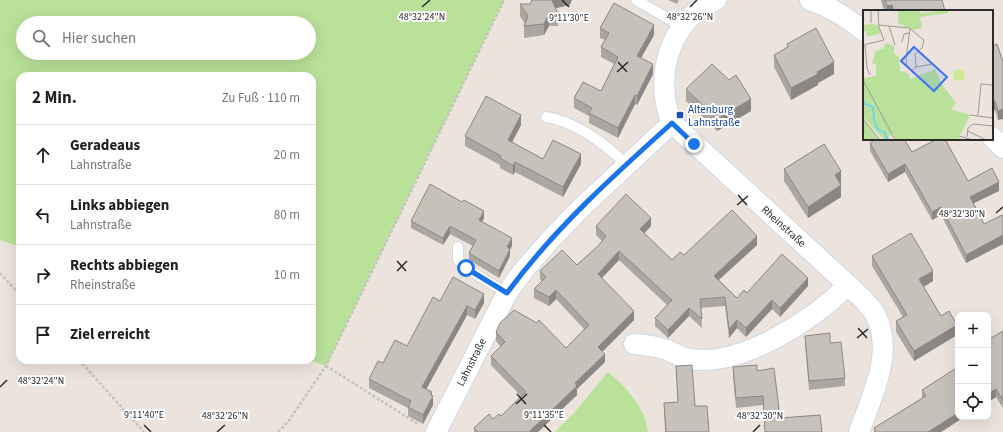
<!DOCTYPE html>
<html lang="de">
<head>
<meta charset="utf-8">
<style>
	:root { --surface:#fff; --page:#f6f6f6; --text:#202124; --muted:#757577; --line:#e0e0e0 }
	body { margin:0; font-family:"Source Sans 3",sans-serif; background:var(--page); color:var(--text) }
	.controls { position:absolute; right:12px; bottom:12px; display:grid; overflow:hidden; border-radius:8px; box-shadow:0 4px 16px #0002 }
	.controls button { width:36px; height:36px; display:grid; place-items:center; padding:0; border:0; border-bottom:1px solid var(--line); background:var(--surface); color:var(--text); font:20px sans-serif }
	.stop { position:absolute; width:12px; height:12px; margin:-9px; border:3px solid #1a73e8; border-radius:50%; background:#fff }
	.stop.end { background:#1a73e8; border-color:#fff; box-shadow:0 1px 4px #0008 }
	.list { margin:0; padding:0; list-style:none }
	h2 { display:flex; justify-content:space-between; align-items:center; height:52px; margin:0; padding:0 16px; font-size:17px }
	h2 small { font-size:13px; font-weight:400; color:var(--muted) }
	.list li { display:grid; grid-template-columns:26px 1fr auto; gap:12px; align-items:center; box-sizing:border-box; height:60px; padding:0 16px; border-top:1px solid var(--line) }
	.list b { display:block; font-size:15px; white-space:nowrap }
	.list p { margin:0; font-size:13px; white-space:nowrap; color:var(--muted) }
	.list em { font-size:13px; font-style:normal; color:var(--muted) }
	.icon { flex:none; width:22px; height:22px; fill:none; stroke:currentColor; stroke-width:2; stroke-linecap:round; stroke-linejoin:round }
	.map { position:relative; flex:none; width:1003px; height:432px; overflow:hidden }
	.search { position:absolute; background:var(--surface); box-shadow:0 4px 16px #0002; left:16px; top:16px; width:300px; height:44px; display:flex; align-items:center; gap:10px; box-sizing:border-box; padding:0 14px; border-radius:22px; color:var(--muted); font-size:15px }
	.panel { position:absolute; background:var(--surface); box-shadow:0 4px 16px #0002; left:16px; top:72px; width:300px; height:292px; border-radius:12px }
	.map>svg:first-child { display:block }
</style>
</head>
<body>
<div class="map">
<svg width="1003" height="432" viewBox="0 0 1003 432">
	<rect width="100%" height="100%" fill="#ece4dc"/>
	<path fill="#b9e199" fill-rule="evenodd" d="M0,0h504l-178,366 -16,-6h2v-284h-292v171l-20,-7zM23,23h286v30h-286z
		M608,372c18,15 38,36 40,60h-93l19,-19z"/>
	<g fill="none" stroke-linecap="round" stroke-linejoin="round">
		<defs>
			<path id="lane" d="M636,0l45,26
				M546,117c31,5 58,26 80,47
				M458,247v13l19,15 30,18"/>
			<path id="street" d="M716,0c-47,20 -63,78 -44,123l176,162c9,9 20,17 27,29 20,37 -3,82 -16,118
				M810,0c21,7 37,18 54,31
				M992,137l11,11
				M634,344c12,1 22,2 33,6 7,3 15,8 23,9 52,8 123,-39 158,-74
				M436,432l71,-139 16,-22 28,-32 31,-32 90,-84"/>
		</defs>
		<use href="#lane" stroke="#d1d6e2" stroke-width="12"/>
		<use href="#street" stroke="#d1d6e2" stroke-width="22"/>
		<path stroke="#c3c3c3" stroke-width="2.5" stroke-dasharray="3 2" stroke-linecap="butt" d="M0,273l20,22
			M79,360l65,72
			M326,366l92,58
			M278,432l10,-10 38,-56 178,-366"/>
		<use href="#lane" stroke="#fff" stroke-width="10"/>
		<use href="#street" stroke="#fff" stroke-width="20"/>
	</g>
	<path fill="#aba6a2" d="M668,0h11l-2,4z
		M881,0h61l3,11h-61z
		M520,4l50,1 -14,3 2,6v12h-9l-5,9 -20,3v-12l1,-2 -5,-8z
		M600,28l54,7 -13,23 12,16 -16,31 -2,-1 -17,34 -29,-15v-7l-15,-8v-10l27,-7 13,-27 -13,-7v-10l4,-7 -5,-2z
		M787,44l47,30 -16,9v2l-27,15 -17,-33v-12l13,-7z
		M1002,59l-4,61 -3,-10 -3,1z
		M686,89l65,22 -34,20 -31,-30z
		M521,125l-9,17 31,17 38,5 -18,33 -48,-25 -2,3 -13,-7v-3l-35,-19v-10z
		M870,143l42,9 56,29 31,10 -25,12 10,21 19,-7v27l-37,19 -25,-48 -9,5 -27,-48 -17,10 -18,-31z
		M784,169l57,14 -1,1 1,13 -33,21 -24,-37z
		M484,218l-2,4 30,24 -2,3v7l-11,22 -30,-18v-7l4,-7 -23,-12 -7,11 -32,-17v-7z
		M596,226h55l-7,7 28,27 12,-5 73,-10 -38,35 18,18 10,-5 61,-7 -28,31 -8,-8 -26,28 -9,-9 -8,10 -4,-32 -24,2 1,20 -13,-12 -21,22 -13,-12v-8l12,-13 -48,-45 -17,18 32,42 -31,31 2,11 -28,27v6l-39,37h-64v-4l27,-12 20,-20 -30,-31v-9l10,-9 -5,-6v-9l70,16 18,-19 -28,-30 -7,7 -15,-8v-9l8,-7 -2,-3v-8l37,-6 22,-20 3,-4 -6,-6z
		M872,256l61,25 -9,6 17,29 16,19 -43,26 -18,-29v-11l7,-4 -31,-51z
		M440,301l44,2 -9,16 -8,-4 -41,74 6,6 1,10 -10,19 -15,-8v-8l-39,-20v-9l14,-16 24,-17z
		M1003,331v77l-7,-11 -8,5z
		M805,336l40,42v8l-36,4 -4,-46z
		M676,366l19,40 14,26h-44l-1,-29 14,-1z
		M733,367l24,4 23,47 42,14h-57l-2,-27 -27,3 -3,-31z
		M922,390l36,27h6l-23,15h-67v-4l48,-30z"/>
	<path fill="#8b8784" d="M552,0h20l-2,5 -18,4z
		M892,5v6h-5v-5z
		M549,14v12l-5,9v-11z
		M654,25v10l-17,30v-9z
		M834,62v12l-16,9v2l-27,15v-12l26,-16z
		M653,64v10l-16,31v-9z
		M635,95v9l-17,34v-10z
		M751,99v12l-34,20v-12z
		M995,101v9l-3,1v-9z
		M1003,109v10l-5,1v-9z
		M521,115v10l-13,25v-10z
		M581,154v10l-18,33v-10z
		M515,162v10l-2,3v-9z
		M905,164v8l-17,10v-8z
		M841,171v12l-6,4v-12z
		M999,182v9l-29,14v-8z
		M841,185v12l-33,21v-11z
		M941,207v8l-9,5v-8z
		M484,211v7l-5,10v-8z
		M651,218v8l-11,12v-9z
		M450,226v8l-7,11v-7z
		M1003,235v9l-37,19v-8z
		M757,236v9l-43,39v-8z
		M512,238v8l-5,9v-8z
		M510,249v7l-11,22v-7z
		M619,251v9l-21,22v-8z
		M933,271v10l-14,8v-10z
		M808,278v8l-28,31v-9z
		M556,290v9l-7,7v-9z
		M484,294v9l-9,16v-9z
		M772,300v9l-26,28v-9z
		M467,306v9l-45,82v-10z
		M689,308v8l-21,22v-8z
		M634,311v9l-36,36v-9z
		M737,320v8l-8,10v-9z
		M957,325v10l-43,26v-10z
		M605,354v8l-28,27v6l-39,37h-9l46,-49z
		M996,389v8l-8,5v-8z
		M432,392v7l1,-3v9l-10,19v-9z
		M958,413v4h6l-23,15h-13z"/>
	<path fill="#c7c1bc" stroke="#8b8784" d="M532,0h20l6,14h-9l-5,10 -20,2 4,-10 -8,-12h10z
		M885,0h57l3,11h-51l-2,-6 -5,1z
		M614,3l40,22 -17,31 16,8 -16,32 -2,-1 -17,33 -29,-15 3,-5 -18,-10 9,-16 18,9 17,-34 -17,-10 8,-14 -9,-5z
		M816,28l18,34 -17,10 1,2 -27,14 -17,-33 14,-8 -1,-3z
		M997,44l5,15h1v50l-5,2 -3,-10 -3,1v-56z
		M712,64l17,16 7,-5 15,24 -34,20 -31,-30z
		M486,96l35,19 -13,25 35,19 10,-19 28,14 -18,33 -48,-25 -2,4 -13,-8 1,-2 -36,-20z
		M876,139h28l8,13 25,-13h8l23,42 24,-13 7,14 -29,15 14,27 18,-9 1,2v18l-37,20 -25,-48 -9,5 -27,-48 -17,10 -18,-31z
		M824,144l17,27 -6,4 6,10 -33,22 -24,-38z
		M430,184l32,18 2,-2 20,11 -5,9 33,18 -5,9 3,2 -11,22 -30,-18 7,-13 -26,-14 -7,12 -32,-17z
		M626,194l25,24 -11,11 32,31 8,-8 4,3 48,-45 25,26 -43,40 23,22 7,-8 3,3 35,-39 26,24 -28,30 -8,-8 -26,28 -9,-8 -8,9 -4,-32 -25,2 2,20 -13,-11 -21,22 -13,-12 17,-18 -53,-49 -21,23 36,37 -36,36 7,7 -30,29 2,3 -48,46h-51l-4,-4 15,-14 4,5 6,-5 2,2 25,-24 -35,-36 14,-14 -9,-10 4,-9 14,-13 23,13 2,-3 27,28 23,-23 -33,-35 -7,7 -15,-8 12,-12 -6,-6 22,-21 15,15 22,-20 7,-9 -10,-10z
		M911,233l22,38 -14,8 22,37 8,-5 8,14 -43,26 -18,-30 11,-6 -35,-59z
		M453,277l31,17 -9,16 -8,-4 -45,81 10,5 -2,2 3,2 -10,19 -15,-8 3,-6 -42,-22 9,-18 5,2 12,-23 12,6 26,-49 7,4z
		M1003,331v69l-7,-11 -8,5v-54z
		M830,333v10l11,-1 4,36 -36,3 -4,-45z
		M692,365l3,41h12l2,26h-43l-2,-29 14,-1 -2,-36z
		M757,365v6l17,-3 6,50 40,-3 2,17h-57l-2,-36 -27,2 -3,-31z
		M958,367v46l-30,19h-52l-2,-4 52,-32 -4,-6z"/>
	<g fill="none" stroke-linecap="round" stroke-linejoin="round">
		<path stroke="#1a73e8" stroke-width="5" d="M466,268l41,25c47,-64 106,-117 165,-170l22,21"/>
	</g>
	<path fill="none" stroke="#2a2a2a" stroke-width="1.5" d="M562,0l7,7M422,7l8,-7M690,7l7,-7M618,62l9,10M617,72l11,-10M738,195l9,10M737,205l11,-9M996,213l7,-6M397,261l9,10M397,271l10,-10M858,328l9,10M857,338l11,-9M0,387l7,-7M517,394l9,10M516,404l11,-10M144,425l7,7M544,425l7,7M217,432l8,-7M753,432l7,-7"/>
	<rect fill="#1a4fb4" stroke="#fff" stroke-width="1.5" x="676" y="111" width="8" height="8" rx="2"/>
	<g text-anchor="middle" stroke-width="4" stroke-linejoin="round" paint-order="stroke">
		<g font-size="11" fill="#164399" stroke="#fff" text-anchor="start">
			<text x="688" y="113">Altenburg<tspan x="688" dy="13">Lahnstraße</tspan></text>
		</g>
		<g font-size="11" fill="#2a2a2a" stroke="#fff">
			<text transform="translate(784 226) rotate(42)" y="4">Rheinstraße</text>
			<text transform="translate(471 362) rotate(-63)" y="4">Lahnstraße</text>
		</g>
	</g>
	<g transform="translate(863 10)">
		<rect width="130" height="130" fill="#ece4dc"/>
		<path d="M35,0h21l1,3 28,-3v3l-28,4 2,11 -9,2 -15,-7zM8,14l7,1 3,8 -14,4 -1,-6 -3,1v-7zM22,33l9,3v7l5,4 1,14 8,2 2,6 25,-10 8,17 13,17 -5,6 19,6 -12,25h-62l-3,-6 -5,3 2,3h-6l-21,-23v-39l13,-2v-12l-4,-1 4,-12 8,-3zM0,109l17,21h-17z" fill="#b9e199"/>
		<path d="M90 65a6 6 0 1 1 12 0a6 6 0 1 1-12 0Z" fill="#cde995"/>
		<path fill="none" stroke="#71d7ec" stroke-width="2" d="M0,89l2,5 8,3 1,13 4,10 6,2 4,8"/>
		<path fill="none" stroke="#9e9a95" stroke-width="1" d="M8,0v13M16,15l30,3 15,12 -2,8 -7,6 1,13 -4,3M26,16l6,19M47,19l-4,29 1,9 7,7M39,32l2,-8 5,-1M0,35l21,-5 -5,-13 -1,-17M2,35l2,23 3,7M53,57l17,-3M0,70l32,60M107,105l23,3M115,105l3,-31 12,1M0,109l17,21M105,121l18,9M96,126l14,4M104,127l1,-9 5,-4 20,2"/>
		<path fill="#3e72f6" fill-opacity="0.15" stroke="#3e72f6" stroke-width="2" d="M51,37l33,30 -13,14 -33,-30z"/>
		<rect width="130" height="130" fill="none" stroke="#2a2a2a" stroke-width="2"/>
	</g>
	<g font-size="10" text-anchor="middle" fill="#2a2a2a" stroke="#fff" stroke-width="4" stroke-linejoin="round" paint-order="stroke">
		<text x="422" y="20">48°32'24"N</text>
		<text x="690" y="20">48°32'26"N</text>
		<text x="569" y="21">9°11'30"E</text>
		<text x="962" y="217">48°32'30"N</text>
		<text x="41" y="384">48°32'24"N</text>
		<text x="144" y="418">9°11'40"E</text>
		<text x="544" y="418">9°11'35"E</text>
		<text x="225" y="419">48°32'26"N</text>
		<text x="760" y="419">48°32'30"N</text>
	</g>
</svg>
<div class="controls">
<button>+</button>
<button>−</button>
<button><svg class="icon" aria-label="locate" viewBox="0 0 24 24"><circle cx="12" cy="12" r="6"/><path d="M12 2v4M12 18v4M2 12h4M18 12h4"/></svg></button>
</div>
<div class="stop" style="left:466px;top:268px"></div>
<div class="stop end" style="left:694px;top:144px"></div>
<div class="search"><svg class="icon" aria-label="search" viewBox="0 0 24 24"><circle cx="10" cy="10" r="6"/><path d="M15 15l6 6"/></svg>Hier suchen</div>
<section class="panel">
<h2>2 Min.<small>Zu Fuß · 110 m</small></h2>
<ul class="list">
<li><svg class="icon" aria-label="ahead" viewBox="0 0 24 24"><path d="M12 20V5M6 11l6-6 6 6"/></svg><div><b>Geradeaus</b><p>Lahnstraße</p></div><em>20 m</em></li>
<li><svg class="icon" aria-label="left" viewBox="0 0 24 24"><path d="M17 20v-9H6M10 6l-5 5 5 5"/></svg><div><b>Links abbiegen</b><p>Lahnstraße</p></div><em>80 m</em></li>
<li><svg class="icon" aria-label="right" viewBox="0 0 24 24"><path d="M7 20v-9h11M14 6l5 5-5 5"/></svg><div><b>Rechts abbiegen</b><p>Rheinstraße</p></div><em>10 m</em></li>
<li><svg class="icon" aria-label="arrive" viewBox="0 0 24 24"><path d="M6 21V4h12l-3 4 3 4H6"/></svg><div><b>Ziel erreicht</b></div></li>
</ul>
</section>
</div>
</body>
</html>
